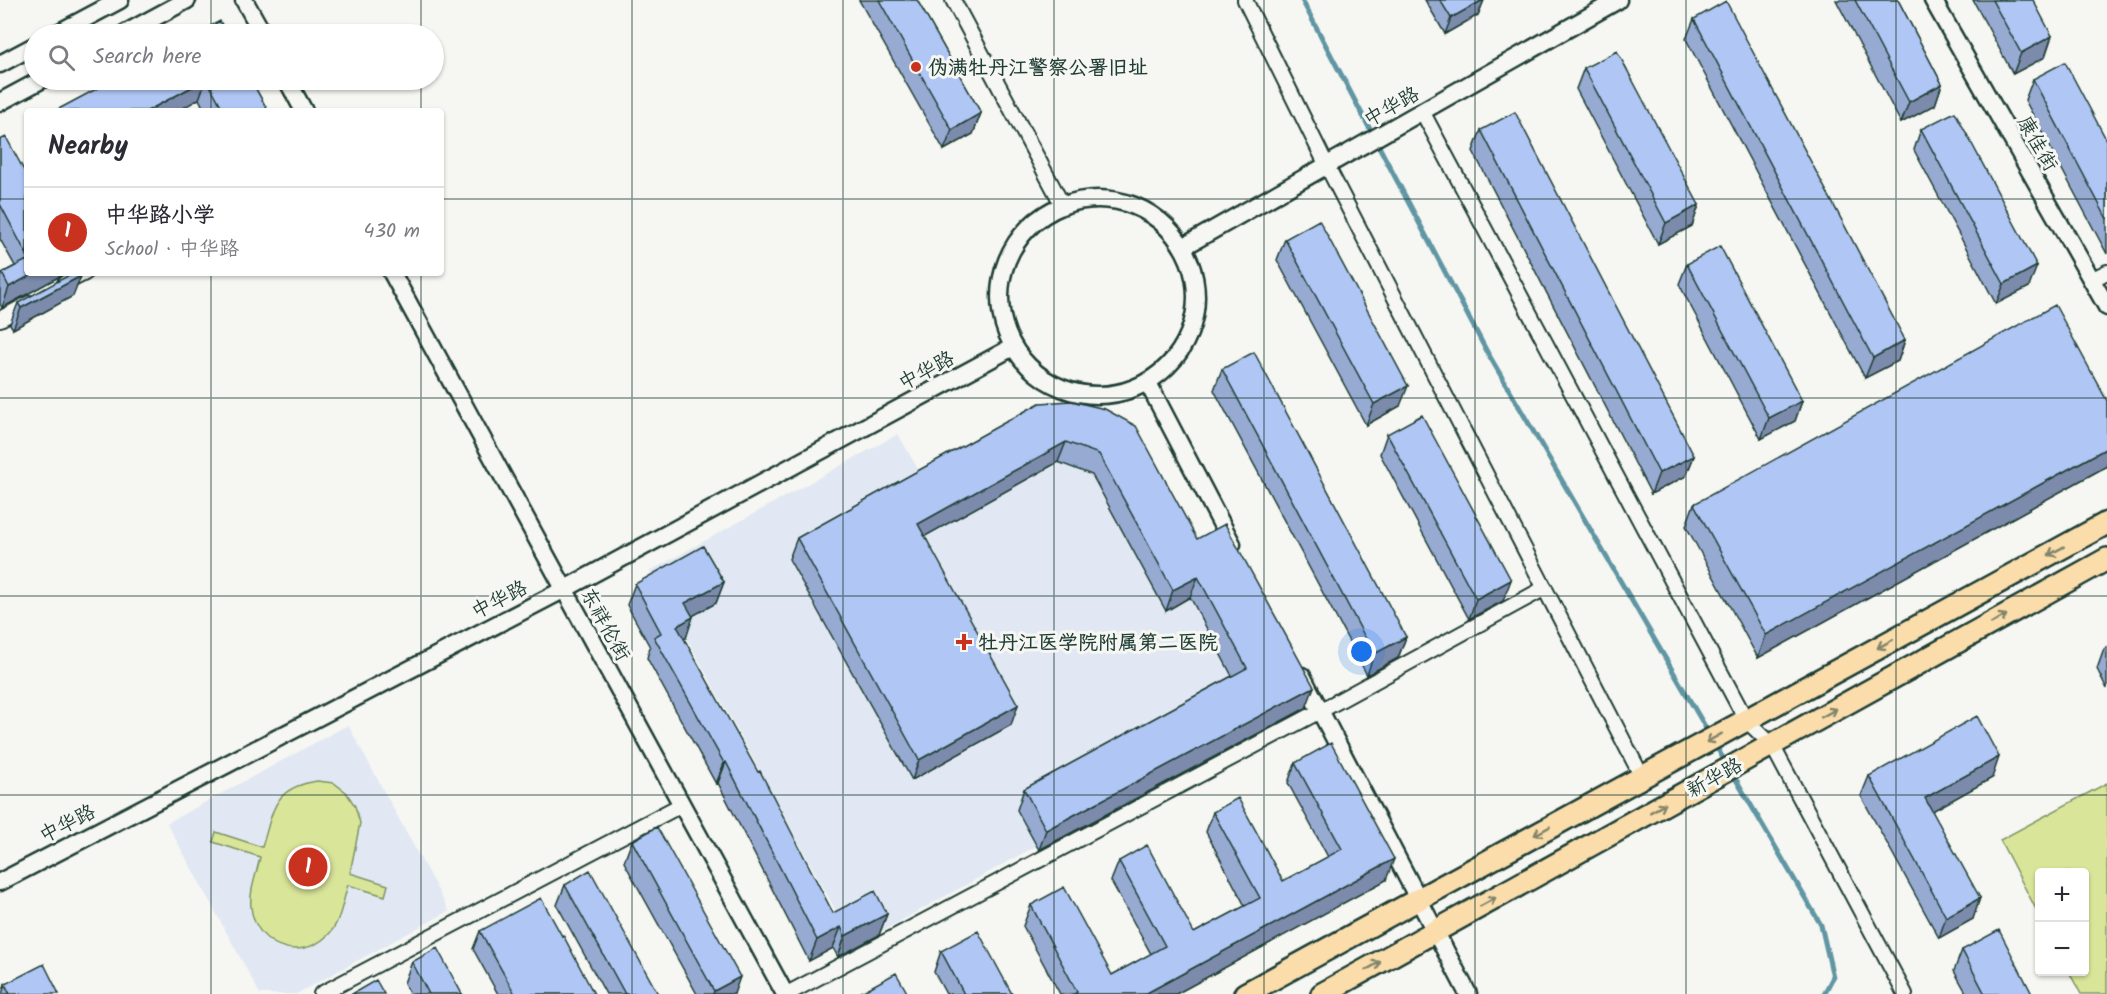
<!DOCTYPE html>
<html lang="en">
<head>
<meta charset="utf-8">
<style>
	:root { --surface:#fff; --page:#f7f7f7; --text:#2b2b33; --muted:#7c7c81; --line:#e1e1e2; --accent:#c8321e }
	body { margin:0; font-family:Kalam,"LXGW WenKai TC",sans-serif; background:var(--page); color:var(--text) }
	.controls { position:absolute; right:18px; bottom:18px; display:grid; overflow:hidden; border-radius:6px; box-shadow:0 2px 4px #0004 }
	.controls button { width:54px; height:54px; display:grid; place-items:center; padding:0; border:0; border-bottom:2px solid var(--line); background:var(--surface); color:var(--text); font:30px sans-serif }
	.you { position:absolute; left:1362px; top:652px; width:21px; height:21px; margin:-15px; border:4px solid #fff; border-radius:50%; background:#1a73e8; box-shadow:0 0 0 9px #1a73e833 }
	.badge { display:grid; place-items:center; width:39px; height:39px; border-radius:50%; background:var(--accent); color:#fff; font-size:20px; font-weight:700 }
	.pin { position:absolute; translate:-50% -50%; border:3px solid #fff; box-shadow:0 2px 6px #0006 }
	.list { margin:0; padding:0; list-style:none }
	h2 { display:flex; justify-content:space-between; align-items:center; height:78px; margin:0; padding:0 24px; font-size:26px }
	h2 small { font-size:20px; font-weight:400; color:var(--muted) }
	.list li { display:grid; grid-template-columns:39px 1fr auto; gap:18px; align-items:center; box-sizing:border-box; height:90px; padding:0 24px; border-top:2px solid var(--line) }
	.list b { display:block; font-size:22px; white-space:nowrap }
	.list p { margin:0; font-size:20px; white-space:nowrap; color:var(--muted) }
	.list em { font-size:20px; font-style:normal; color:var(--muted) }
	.icon { flex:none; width:33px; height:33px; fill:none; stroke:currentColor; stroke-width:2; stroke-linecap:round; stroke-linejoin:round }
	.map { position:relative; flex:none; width:2107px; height:994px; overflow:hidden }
	.search { position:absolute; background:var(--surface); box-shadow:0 2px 4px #0004; left:24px; top:24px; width:420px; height:66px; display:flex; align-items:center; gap:15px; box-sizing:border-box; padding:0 21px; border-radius:33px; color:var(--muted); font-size:22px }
	.panel { position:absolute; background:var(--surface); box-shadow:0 2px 4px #0004; left:24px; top:108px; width:420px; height:168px; border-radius:6px }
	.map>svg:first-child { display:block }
</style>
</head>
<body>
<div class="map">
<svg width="2107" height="994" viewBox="0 0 2107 994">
	<rect width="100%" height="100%" fill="#f6f6f2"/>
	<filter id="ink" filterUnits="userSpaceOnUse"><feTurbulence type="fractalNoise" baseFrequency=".0167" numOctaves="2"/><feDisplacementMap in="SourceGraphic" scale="12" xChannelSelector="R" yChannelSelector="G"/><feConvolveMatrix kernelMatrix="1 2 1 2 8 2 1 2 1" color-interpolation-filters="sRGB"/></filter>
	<g filter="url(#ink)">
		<path fill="#e1e8f3" d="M1082,418l195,295 -422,233 -205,-375 248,-137 25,44z
			M348,725l101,186 -153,83h-36l-93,-171z"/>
		<path fill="#d9e699" stroke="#7c9266" stroke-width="1.5" d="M317,781l17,2 12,9 9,14 5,17 -10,50 38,12 -3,11 -37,-11c-5,15 -8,40 -21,51 -29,27 -72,9 -76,-29 -2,-16 6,-34 9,-50l-47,-15 3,-10 46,15c12,-37 10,-59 55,-66z
			M2107,783v211h-26l-12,-22h15v-100h-44l-1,43 -39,-75z"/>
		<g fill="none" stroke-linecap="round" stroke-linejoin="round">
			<path stroke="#6096a3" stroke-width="5" d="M1302,0l184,350 224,385
				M1714,743l12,20
				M1731,771l90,154 12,52 -9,17"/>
			<defs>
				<path id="minor" d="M953,0l110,206
					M1245,0l82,166 315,611
					M1423,113l323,607 26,25 133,249
					M2091,280l16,-8
					M65,283l20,-10
					M0,319l30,-16
					M321,994l360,-189
					M787,994l533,-283 225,-123"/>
				<path id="tertiary" d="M244,0l19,34
					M1933,0l174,307
					M56,34l64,-34
					M124,34l63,-34
					M0,64l34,-18
					M287,80l17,31
					M0,102l41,-22
					M1000 297a98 98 0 1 1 196 0a98 98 0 1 1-196 0Z
					M1183,247l435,-247
					M392,273l393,721
					M1148,383l84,161
					M1302,676l166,318
					M0,882l563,-292 450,-243"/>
				<path id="primary" d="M1245,994l862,-471
					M1322,994l785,-435"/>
			</defs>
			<use href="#minor" stroke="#1f3d34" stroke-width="18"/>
			<use href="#tertiary" stroke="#1f3d34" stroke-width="21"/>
			<use href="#primary" stroke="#1f3d34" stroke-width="26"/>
			<use href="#minor" stroke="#f6f6f2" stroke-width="14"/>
			<use href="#tertiary" stroke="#f6f6f2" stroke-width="16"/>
			<use href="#primary" stroke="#faddab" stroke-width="21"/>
		</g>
		<path fill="#97aad2" stroke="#1f3d34" stroke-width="1.5" d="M859,0h58l64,113 -8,21 -29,16z
			M1425,0h59l-6,15 -33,19z
			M1836,0h62l44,84 -7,21 -34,18z
			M1973,0h60l12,57 -32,17z
			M1694,19l211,321 -7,21 -33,17 -179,-339z
			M1584,68l115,137 -7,21 -34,18 -82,-155z
			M2033,79l74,62v113l-82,-154z
			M113,80h138l17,31h-63l-6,-12z
			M1921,129l108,158 -33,17 -82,-154z
			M1481,130l213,326 -8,20 -35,18 -178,-343z
			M0,140l27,36v97l35,2 -60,33 -2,-4v-26l2,-5 13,-7 -15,-27z
			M1285,239l115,167 -34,19 -89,-165z
			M1687,264l115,137 -7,20 -34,18 -82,-155z
			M81,276l-8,20 -60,33 -3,-5 8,-21z
			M1222,369l184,268 -8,21 -31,17 -153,-285z
			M2107,401v65l-349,192 -72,-132 8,-22z
			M1040,403l157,136 109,169 -267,142 -22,-40 7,-21 208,-113 -42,-79 -24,14 -74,-136 -34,-13 -133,74 86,189 -99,55 -123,-221 8,-21z
			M1387,434l116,167 -34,18 -89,-165z
			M724,582l-8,21 -24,13 -6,22 -2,1 149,274 54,1 -8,21 -41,22 -5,-9 -24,13 -91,-178 -2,1 -69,-126 3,-11 -23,-42 8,-21z
			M2107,647v42l-10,-20 7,-20z
			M1295,763l91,117 -210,114h-116l-37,-68 8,-21 81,70 39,-21 -40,-73 8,-20 75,72 51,-27 -39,-74 7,-20 70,69 45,-24 -40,-74z
			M1869,776l123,2 -60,33 41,108 -34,19 -78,-142z
			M632,841l102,153h-37l-73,-132z
			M565,885l93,109h-52l-49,-89z
			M480,931l114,63h-96l-25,-45z
			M1962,950l70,44h-65l-13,-23z
			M941,951l71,43h-66l-12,-22z
			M412,962l50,32h-52l-6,-11z
			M5,984l5,10h-8z"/>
		<path fill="#7b8bab" stroke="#1f3d34" stroke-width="1.5" d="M1483,0h1l-6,15 -33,19 6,-16z
			M2052,36l-7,21 -32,17 8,-21z
			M205,80h1l-7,19 -21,12h-31z
			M1942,84l-7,21 -34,18 8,-21z
			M981,113l-8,21 -29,16 8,-20z
			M1699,205l-7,21 -34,18 8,-21z
			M2037,266l-8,21 -33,17 8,-20z
			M35,273h28l-1,2 -60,33 7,-21z
			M81,276l-8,20 -60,33 8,-21z
			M1905,340l-7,21 -33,17 8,-20z
			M1408,386l-8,20 -34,19 8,-21z
			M1802,401l-7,20 -34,18 8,-21z
			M1066,442l-8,20 -147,82 7,-20z
			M2107,448v18l-349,192 8,-23z
			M1694,456l-8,20 -35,18 8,-21z
			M1198,577l-8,20 -24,14 7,-21z
			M1511,580l-8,21 -34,18 7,-20z
			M724,582l-8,21 -38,21 7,-21z
			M693,617l-7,21 -17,9 8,-21z
			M1406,637l-8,21 -31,17 7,-21z
			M1314,687l-8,21 -267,142 7,-20z
			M1018,705l-7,20 -99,55 7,-20z
			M1999,757l-7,21 -74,41 7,-21z
			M726,762l-8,21 -2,1 8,-21z
			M1394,859l-8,21 -210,114h-31z
			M1980,898l-7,21 -34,19 7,-21z
			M887,914l-8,21 -41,22 7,-21z
			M841,927l-8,21 -24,13 8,-21z
			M740,977l-6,17h-21l1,-3z"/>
		<path fill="#b0c6f4" stroke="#1f3d34" stroke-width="1.5" d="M879,0h38l64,113 -29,17z
			M1440,0h43l-32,18z
			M1855,0h43l44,84 -33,18z
			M1992,0h41l19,36 -31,17z
			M1726,1l179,339 -32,18 -179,-339z
			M220,21l7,13h-31z
			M1617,51l82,154 -33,18 -82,-155z
			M2065,62l42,79v78l-74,-140z
			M113,80h92l-58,31h-92z
			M207,80h44l17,31h-44z
			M1515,112l179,344 -35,17 -178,-343z
			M1955,112l82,154 -33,18 -83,-155z
			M6,137l21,39v79l-27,-51v-64z
			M1319,220l89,166 -34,18 -89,-165z
			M1720,246l82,155 -33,17 -82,-154z
			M27,260v13h8l-26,14 -7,-14z
			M73,273h6l2,3 -60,32 -3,-5z
			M2055,305l52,96v47l-341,187 -72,-131z
			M1254,352l152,285 -32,17 -152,-285z
			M1071,401l34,8 31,17 61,113 28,-15 89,163 -268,143 -22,-41 223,-121 -49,-91 -25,13 -74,-136 -33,-12 -148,82 100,181 -99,55 -122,-222 243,-135z
			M1422,415l89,165 -35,19 -89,-165z
			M703,546l21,36 -39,21 8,14 -16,9 81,146 2,-1 73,142 42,-22 12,23 -42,22 -4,-9 -24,13 -91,-178 -2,1 -70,-126 7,-4 -26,-49z
			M1977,716l22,41 -74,41 55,100 -34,19 -77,-141z
			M1331,743l63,116 -249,135h-71l3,-2 -46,-87 33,-18 48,88 53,-29 -46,-85 28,-16 47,88 66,-35 -47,-86 25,-14 45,83 59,-32 -47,-86z
			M657,827l83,150 -26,14 -82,-150z
			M590,870l68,124h-33l-60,-109z
			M541,898l21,38 1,-1 31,59h-79l-35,-63z
			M1999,930l33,64h-47l-23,-44z
			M978,931l34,63h-48l-23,-43z
			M437,948l25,46h-33l-17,-32z
			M44,964l15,30h-49l-5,-10z
			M896,973l12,21h-50z
			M376,980l8,14h-32z"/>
		<defs><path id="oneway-shaft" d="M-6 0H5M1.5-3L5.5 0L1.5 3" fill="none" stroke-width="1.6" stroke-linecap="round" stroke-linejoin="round" transform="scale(1.5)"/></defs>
		<g stroke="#82856a">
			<use href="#oneway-shaft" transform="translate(2056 551) rotate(151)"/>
			<use href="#oneway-shaft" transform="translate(1999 619) rotate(-29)"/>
			<use href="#oneway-shaft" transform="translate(1885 644) rotate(151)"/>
			<use href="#oneway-shaft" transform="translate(1829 713) rotate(-29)"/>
			<use href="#oneway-shaft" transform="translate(1714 738) rotate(151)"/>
			<use href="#oneway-shaft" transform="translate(1658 808) rotate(-29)"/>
			<use href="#oneway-shaft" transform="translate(1542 831) rotate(151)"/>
			<use href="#oneway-shaft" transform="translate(1488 902) rotate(-29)"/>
			<use href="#oneway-shaft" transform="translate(1373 966) rotate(-29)"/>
		</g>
	</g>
	<path fill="none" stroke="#1f3d34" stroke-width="1.5" stroke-opacity="0.55" d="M211,0v34M421,0v34M632,0v994M843,0v994M1054,0v994M1264,0v994M1475,0v994M1686,0v994M1896,0v994M211,80v31M421,80v31M0,199h27M441,199h1666M211,273v721M421,273v721M0,398h2107M0,596h2107M0,795h2107"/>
	<g fill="#c8321e" stroke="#f6f6f2" stroke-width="2">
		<circle cx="916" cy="67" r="6"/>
		<path d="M961 633h6v6h6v6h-6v6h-6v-6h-6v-6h6z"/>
	</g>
	<g text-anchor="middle" stroke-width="6" stroke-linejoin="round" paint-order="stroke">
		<g font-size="20" font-weight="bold" fill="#1f3d34" stroke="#f6f6f2" text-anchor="start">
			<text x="928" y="74">伪满牡丹江警察公署旧址</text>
			<text x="978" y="649">牡丹江医学院附属第二医院</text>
		</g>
		<g font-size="20" fill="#1f3d34" stroke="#f6f6f2">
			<text transform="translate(1391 106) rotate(-29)" y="7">中华路</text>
			<text transform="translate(2038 143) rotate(60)" y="7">康佳街</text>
			<text transform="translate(926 370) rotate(-28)" y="7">中华路</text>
			<text transform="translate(499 599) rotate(-27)" y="7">中华路</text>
			<text transform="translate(606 624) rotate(61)" y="7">东祥伦街</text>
			<text transform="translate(1714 777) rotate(-29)" y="7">新华路</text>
			<text transform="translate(67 823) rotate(-27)" y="7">中华路</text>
		</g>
	</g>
</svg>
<div class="controls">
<button>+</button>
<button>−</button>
</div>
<div class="you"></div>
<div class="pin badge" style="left:308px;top:867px">1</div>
<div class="search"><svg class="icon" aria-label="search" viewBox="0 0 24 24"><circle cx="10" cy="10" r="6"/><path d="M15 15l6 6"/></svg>Search here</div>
<section class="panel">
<h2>Nearby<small></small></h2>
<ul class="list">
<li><span class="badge">1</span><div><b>中华路小学</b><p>School · 中华路</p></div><em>430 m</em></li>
</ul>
</section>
</div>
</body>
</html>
